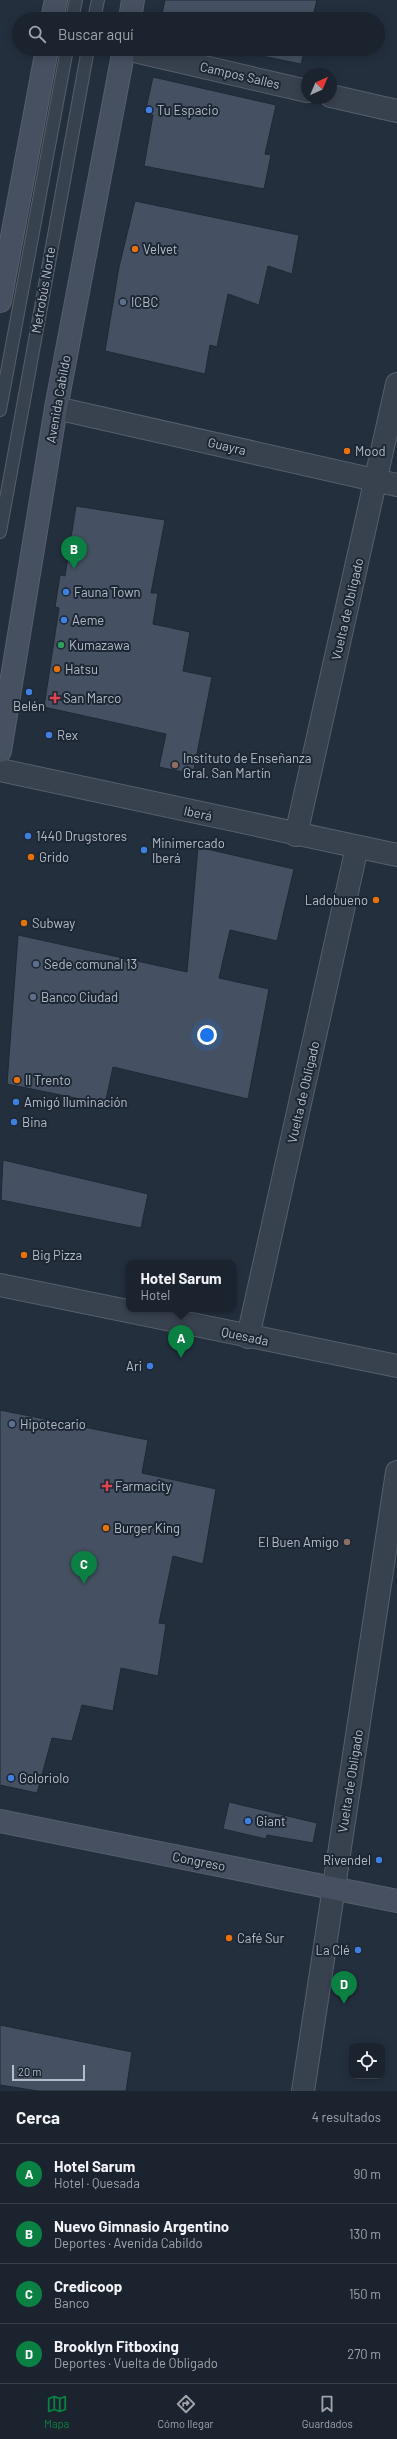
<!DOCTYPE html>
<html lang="es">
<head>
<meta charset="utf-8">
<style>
	:root { --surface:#1b232e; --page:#282f3a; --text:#f1f3f6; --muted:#a0a4aa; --line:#39404a; --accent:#0b8043 }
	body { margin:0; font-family:Barlow,sans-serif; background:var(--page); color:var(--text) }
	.controls { position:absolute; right:12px; bottom:12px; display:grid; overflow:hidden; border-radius:8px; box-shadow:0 2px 10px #0003 }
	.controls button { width:36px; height:36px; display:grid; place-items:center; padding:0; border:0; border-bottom:1px solid var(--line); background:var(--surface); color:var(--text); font:20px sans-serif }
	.compass { position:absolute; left:301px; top:68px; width:36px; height:36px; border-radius:50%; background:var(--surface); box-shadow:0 2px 10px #0003; rotate:44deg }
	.scale { position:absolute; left:12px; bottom:10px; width:73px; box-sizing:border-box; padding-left:4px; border:2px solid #b4bcc9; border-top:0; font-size:11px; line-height:14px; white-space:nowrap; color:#b4bcc9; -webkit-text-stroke:3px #1d2633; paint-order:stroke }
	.you { position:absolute; left:207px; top:1035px; width:14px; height:14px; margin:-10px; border:3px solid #fff; border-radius:50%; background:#1a73e8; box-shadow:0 0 0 6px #1a73e833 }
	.badge { display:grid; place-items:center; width:26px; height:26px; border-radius:50%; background:var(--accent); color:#fff; font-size:13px; font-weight:700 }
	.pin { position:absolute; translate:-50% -33px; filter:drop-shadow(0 1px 2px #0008) }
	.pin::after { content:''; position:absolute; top:21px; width:14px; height:12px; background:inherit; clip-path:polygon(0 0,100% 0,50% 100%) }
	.popup { position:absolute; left:126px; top:1260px; width:110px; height:52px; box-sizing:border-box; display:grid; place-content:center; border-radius:8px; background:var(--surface); filter:drop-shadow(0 1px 3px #0005); font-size:13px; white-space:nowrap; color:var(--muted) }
	.popup b { font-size:15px; color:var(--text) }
	.popup::after { content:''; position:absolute; left:50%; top:100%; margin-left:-8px; border:8px solid transparent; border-top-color:var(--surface) }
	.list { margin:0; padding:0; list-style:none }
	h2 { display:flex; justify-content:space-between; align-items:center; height:52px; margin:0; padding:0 16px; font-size:17px }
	h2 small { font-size:13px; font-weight:400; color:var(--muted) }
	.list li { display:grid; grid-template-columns:26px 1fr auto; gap:12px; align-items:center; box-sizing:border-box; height:60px; padding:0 16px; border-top:1px solid var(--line) }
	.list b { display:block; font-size:15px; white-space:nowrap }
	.list p { margin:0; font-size:13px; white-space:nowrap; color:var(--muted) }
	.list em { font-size:13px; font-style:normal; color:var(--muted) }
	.icon { flex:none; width:22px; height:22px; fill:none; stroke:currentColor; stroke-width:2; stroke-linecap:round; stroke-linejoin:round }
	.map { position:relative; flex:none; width:397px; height:2091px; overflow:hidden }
	.search { position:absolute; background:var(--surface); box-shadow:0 2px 10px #0003; left:12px; right:12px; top:12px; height:44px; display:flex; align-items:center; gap:10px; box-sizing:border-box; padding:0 14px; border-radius:22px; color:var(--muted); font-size:15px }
	.sheet { height:292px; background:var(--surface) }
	nav { display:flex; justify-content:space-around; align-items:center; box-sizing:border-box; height:56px; border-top:1px solid var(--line); background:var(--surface); font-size:11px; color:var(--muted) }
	nav a { display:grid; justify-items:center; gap:2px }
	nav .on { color:var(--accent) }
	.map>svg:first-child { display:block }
</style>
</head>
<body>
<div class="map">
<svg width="397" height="2091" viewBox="0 0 397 2091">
	<rect width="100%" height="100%" fill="#242f3e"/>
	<path fill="#455162" stroke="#1f2835" d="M165,0h152l-5,19h-151z
		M227,49h78l-4,15z
		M153,77l123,28 -11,49 6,1 -7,34 -120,-23 9,-51 -8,-2z
		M135,201l164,34 -7,39 -24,-8 -9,39 -31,-11 -11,53 -7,-2 -5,29 -100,-23 14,-84z
		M76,506l89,14 -14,73h7l-5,31 37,8 -7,39 29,6 -19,97 -34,-7 7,-33 -122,-27 15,-99 -4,-1 5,-32 5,1z
		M198,847l96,22 -17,72 -47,-11 -11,48 50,11 -21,110 -135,-32 -8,37 -98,-20 11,-149 169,37z
		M3,1160l145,34 -7,34 -140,-28z
		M0,1410l148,30 -6,33 74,16 -13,75 -30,-8 -14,67 7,1 -8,52 -37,-8 -8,43 -31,-6 -10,36 -20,-3 -15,55 -37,-8z
		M229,1802l88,21 -4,20 -46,-8 -1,4 -43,-10z
		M0,2025l132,27 -6,39h-88l-38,-6z"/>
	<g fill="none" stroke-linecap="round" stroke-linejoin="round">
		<defs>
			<path id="lane" d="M72,19l4,-19
				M94,19l4,-19
				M0,410l67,-361
				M0,532l88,-483"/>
			<path id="street" d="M126,49l181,42
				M331,96l66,15
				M56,408l341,77
				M0,770l397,85
				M296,835l101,-451
				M0,1285l397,81
				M248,1337l109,-490
				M303,2091l94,-619"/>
			<path id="secondary" d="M52,19l4,-19
				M130,19l3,-19
				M0,301l47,-252
				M0,751l56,-343 68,-359
				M0,1821l397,80"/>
		</defs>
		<use href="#lane" stroke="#565f6c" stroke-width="14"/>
		<use href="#street" stroke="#565f6c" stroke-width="24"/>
		<use href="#secondary" stroke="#565f6c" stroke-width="24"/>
		<use href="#lane" stroke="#38414e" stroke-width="12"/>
		<use href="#street" stroke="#38414e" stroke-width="22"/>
		<use href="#secondary" stroke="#465061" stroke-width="22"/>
	</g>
	<g fill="#3f7fe0" stroke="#1d2633" stroke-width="1.5">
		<circle cx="149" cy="110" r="4"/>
		<circle cx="66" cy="592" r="4"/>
		<circle cx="64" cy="620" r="4"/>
		<circle cx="29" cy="692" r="4"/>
		<circle cx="49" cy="735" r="4"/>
		<circle cx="28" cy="836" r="4"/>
		<circle cx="144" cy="850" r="4"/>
		<circle cx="16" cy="1102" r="4"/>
		<circle cx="14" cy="1122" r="4"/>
		<circle cx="150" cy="1366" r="4"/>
		<circle cx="11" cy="1778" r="4"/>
		<circle cx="248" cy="1821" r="4"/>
		<circle cx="379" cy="1860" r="4"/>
		<circle cx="358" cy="1950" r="4"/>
	</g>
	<g fill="#e8710a" stroke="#1d2633" stroke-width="1.5">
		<circle cx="135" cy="249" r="4"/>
		<circle cx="347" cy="451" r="4"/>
		<circle cx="57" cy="669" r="4"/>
		<circle cx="31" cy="857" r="4"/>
		<circle cx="376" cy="900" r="4"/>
		<circle cx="24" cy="923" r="4"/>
		<circle cx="17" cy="1080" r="4"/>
		<circle cx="24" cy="1255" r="4"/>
		<circle cx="106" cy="1528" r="4"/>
		<circle cx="229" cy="1938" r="4"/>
	</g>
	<g fill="#5c6f8a" stroke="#1d2633" stroke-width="1.5">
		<circle cx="123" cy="302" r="4"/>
		<circle cx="36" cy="964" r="4"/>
		<circle cx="33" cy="997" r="4"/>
		<circle cx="12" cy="1424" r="4"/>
	</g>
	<circle fill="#2e9e5b" stroke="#1d2633" stroke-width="1.5" cx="61" cy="645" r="4"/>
	<g fill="#e0444e" stroke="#1d2633" stroke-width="1.5">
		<path d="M53 692h4v4h4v4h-4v4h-4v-4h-4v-4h4z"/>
		<path d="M105 1480h4v4h4v4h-4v4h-4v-4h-4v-4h4z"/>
	</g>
	<g fill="#8d6e63" stroke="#1d2633" stroke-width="1.5">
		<circle cx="175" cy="765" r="4"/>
		<circle cx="347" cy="1542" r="4"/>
	</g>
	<g text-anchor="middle" stroke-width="4" stroke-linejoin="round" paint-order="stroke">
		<g font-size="13" fill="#b4bcc9" stroke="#1d2633">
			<text transform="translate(240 75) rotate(13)" y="5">Campos Salles</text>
			<text transform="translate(43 290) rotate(-80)" y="5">Metrobús Norte</text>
			<text transform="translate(58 399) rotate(-80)" y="5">Avenida Cabildo</text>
			<text transform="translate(227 446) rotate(13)" y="5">Guayra</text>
			<text transform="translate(347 609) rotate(-77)" y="5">Vuelta de Obligado</text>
			<text transform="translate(198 813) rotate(12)" y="5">Iberá</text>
			<text transform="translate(303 1092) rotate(-77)" y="5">Vuelta de Obligado</text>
			<text transform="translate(245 1336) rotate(12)" y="5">Quesada</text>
			<text transform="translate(350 1781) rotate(-81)" y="5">Vuelta de Obligado</text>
			<text transform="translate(199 1861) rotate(11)" y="5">Congreso</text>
		</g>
		<g font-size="13" fill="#b4bcc9" stroke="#1d2633" text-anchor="start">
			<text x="157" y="115">Tu Espacio</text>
			<text x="143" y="254">Velvet</text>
			<text x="131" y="307">ICBC</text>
			<text x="355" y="456">Mood</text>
			<text x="74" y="597">Fauna Town</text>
			<text x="72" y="625">Aeme</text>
			<text x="69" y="650">Kumazawa</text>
			<text x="65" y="674">Hatsu</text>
			<text x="63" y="703">San Marco</text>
			<text x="29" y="711" text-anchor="middle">Belén</text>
			<text x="57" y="740">Rex</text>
			<text x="183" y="763">Instituto de Enseñanza<tspan x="183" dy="15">Gral. San Martín</tspan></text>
			<text x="36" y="841">1440 Drugstores</text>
			<text x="152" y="848">Minimercado<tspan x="152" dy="15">Iberá</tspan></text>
			<text x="39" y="862">Grido</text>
			<text x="368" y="905" text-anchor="end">Ladobueno</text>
			<text x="32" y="928">Subway</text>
			<text x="44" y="969">Sede comunal 13</text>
			<text x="41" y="1002">Banco Ciudad</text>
			<text x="25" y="1085">Il Trento</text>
			<text x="24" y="1107">Amigó Iluminación</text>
			<text x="22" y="1127">Bina</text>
			<text x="32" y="1260">Big Pizza</text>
			<text x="142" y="1371" text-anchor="end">Ari</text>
			<text x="20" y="1429">Hipotecario</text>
			<text x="115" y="1491">Farmacity</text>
			<text x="114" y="1533">Burger King</text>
			<text x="339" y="1547" text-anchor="end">El Buen Amigo</text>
			<text x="19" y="1783">Goloriolo</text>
			<text x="256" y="1826">Giant</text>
			<text x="371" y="1865" text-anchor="end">Rivendel</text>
			<text x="237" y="1943">Café Sur</text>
			<text x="350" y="1955" text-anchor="end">La Clé</text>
		</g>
	</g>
</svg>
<div class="controls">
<button><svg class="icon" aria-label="locate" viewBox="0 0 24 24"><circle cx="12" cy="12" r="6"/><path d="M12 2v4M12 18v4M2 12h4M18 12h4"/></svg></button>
</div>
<svg class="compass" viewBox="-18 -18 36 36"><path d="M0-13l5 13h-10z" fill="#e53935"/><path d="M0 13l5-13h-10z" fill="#a0a4aa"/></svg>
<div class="scale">20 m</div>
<div class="you"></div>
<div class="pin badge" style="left:181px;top:1358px">A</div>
<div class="popup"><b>Hotel Sarum</b>Hotel</div>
<div class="pin badge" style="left:74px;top:569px">B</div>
<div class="pin badge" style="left:84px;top:1584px">C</div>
<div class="pin badge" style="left:344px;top:2004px">D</div>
<div class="search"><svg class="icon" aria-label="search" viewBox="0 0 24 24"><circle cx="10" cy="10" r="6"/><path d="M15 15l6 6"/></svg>Buscar aquí</div>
</div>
<section class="sheet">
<h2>Cerca<small>4 resultados</small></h2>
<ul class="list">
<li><span class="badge">A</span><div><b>Hotel Sarum</b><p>Hotel · Quesada</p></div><em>90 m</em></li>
<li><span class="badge">B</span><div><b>Nuevo Gimnasio Argentino</b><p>Deportes · Avenida Cabildo</p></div><em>130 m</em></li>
<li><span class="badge">C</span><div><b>Credicoop</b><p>Banco</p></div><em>150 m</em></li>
<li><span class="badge">D</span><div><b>Brooklyn Fitboxing</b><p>Deportes · Vuelta de Obligado</p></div><em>270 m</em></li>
</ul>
</section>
<nav>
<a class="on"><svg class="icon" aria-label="map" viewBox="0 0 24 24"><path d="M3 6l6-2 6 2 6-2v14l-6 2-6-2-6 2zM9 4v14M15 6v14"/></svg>Mapa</a>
<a><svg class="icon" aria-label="directions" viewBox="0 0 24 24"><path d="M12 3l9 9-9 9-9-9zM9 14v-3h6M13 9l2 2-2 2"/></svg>Cómo llegar</a>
<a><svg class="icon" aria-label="saved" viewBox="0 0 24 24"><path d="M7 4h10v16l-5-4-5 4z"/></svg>Guardados</a>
</nav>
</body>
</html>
